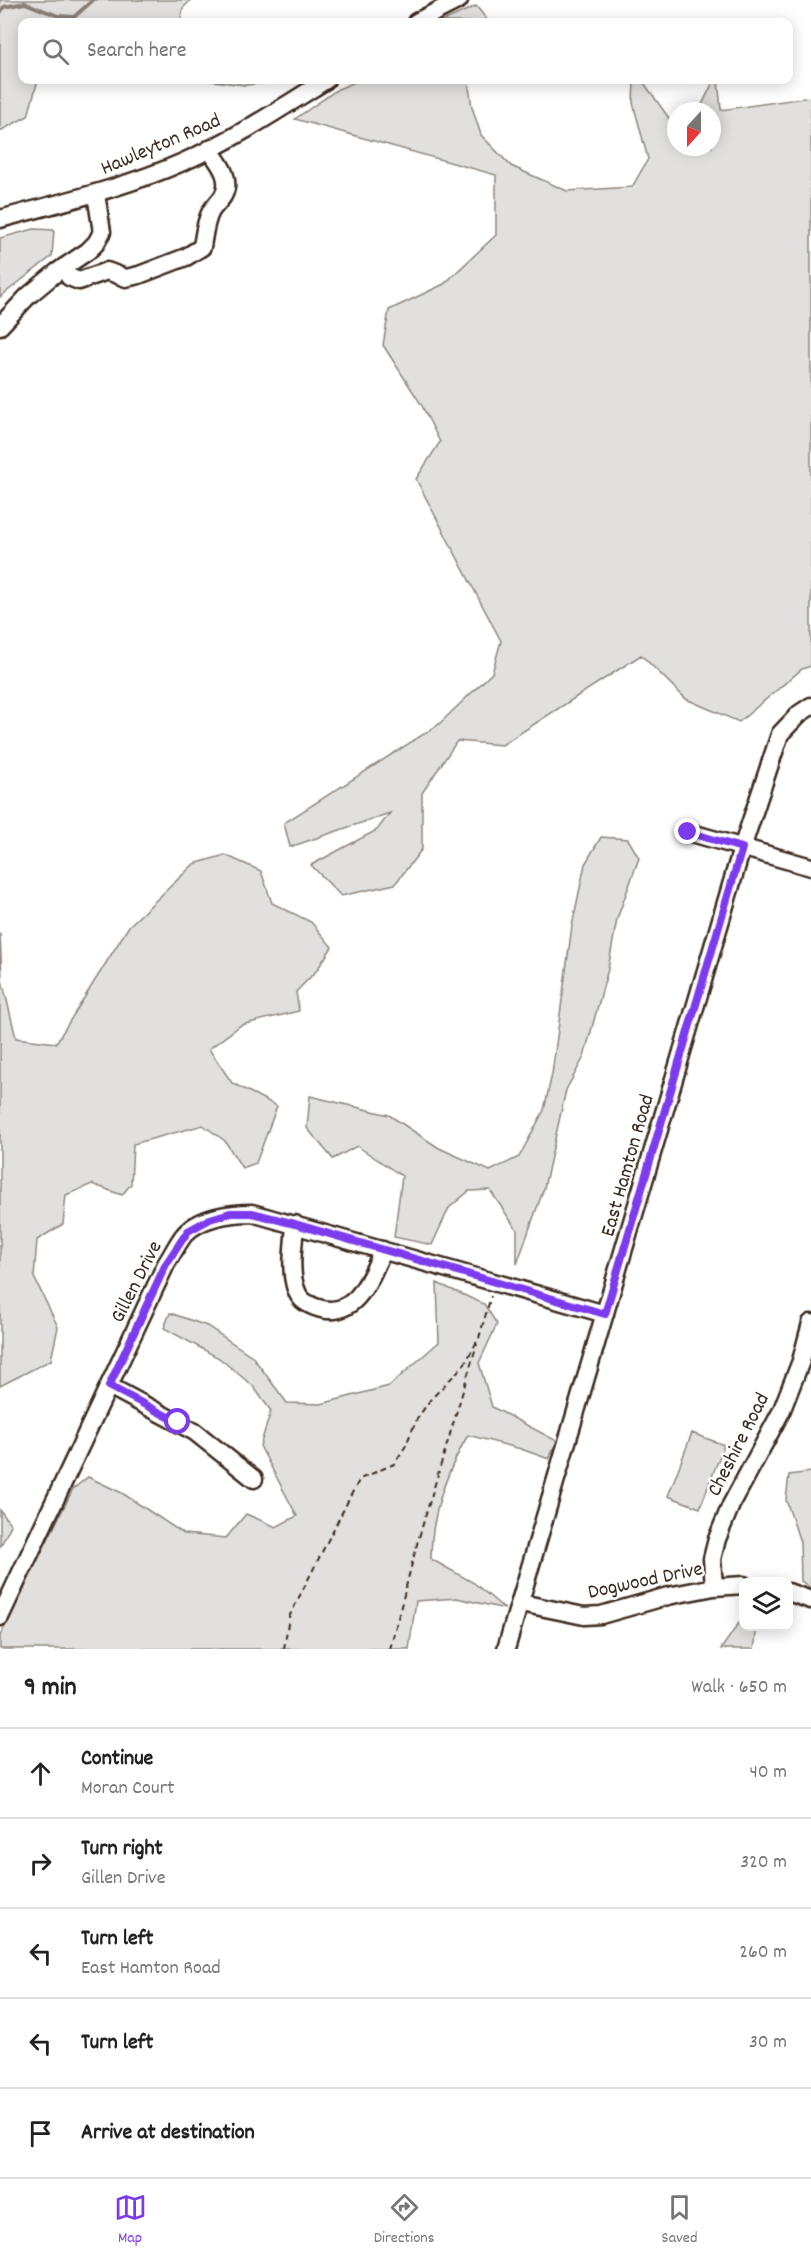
<!DOCTYPE html>
<html lang="en">
<head>
<meta charset="utf-8">
<style>
	:root { --surface:#fff; --page:#f6f6f6; --text:#222; --muted:#767676; --line:#e0e0e0; --accent:#7c3aed }
	body { margin:0; font-family:Dekko,sans-serif; background:var(--page); color:var(--text) }
	.controls { position:absolute; right:18px; bottom:18px; display:grid; overflow:hidden; border-radius:12px; box-shadow:0 3px 15px #0003 }
	.controls button { width:54px; height:54px; display:grid; place-items:center; padding:0; border:0; border-bottom:2px solid var(--line); background:var(--surface); color:var(--text); font:30px sans-serif }
	.compass { position:absolute; left:667px; top:102px; width:54px; height:54px; border-radius:50%; background:var(--surface); box-shadow:0 3px 15px #0003; rotate:201deg }
	.stop { position:absolute; width:18px; height:18px; margin:-14px; border:4px solid #7c3aed; border-radius:50%; background:#fff }
	.stop.end { background:#7c3aed; border-color:#fff; box-shadow:0 2px 6px #0008 }
	.list { margin:0; padding:0; list-style:none }
	h2 { display:flex; justify-content:space-between; align-items:center; height:78px; margin:0; padding:0 24px; font-size:26px }
	h2 small { font-size:20px; font-weight:400; color:var(--muted) }
	.list li { display:grid; grid-template-columns:39px 1fr auto; gap:18px; align-items:center; box-sizing:border-box; height:90px; padding:0 24px; border-top:2px solid var(--line) }
	.list b { display:block; font-size:22px; white-space:nowrap }
	.list p { margin:0; font-size:20px; white-space:nowrap; color:var(--muted) }
	.list em { font-size:20px; font-style:normal; color:var(--muted) }
	.icon { flex:none; width:33px; height:33px; fill:none; stroke:currentColor; stroke-width:2; stroke-linecap:round; stroke-linejoin:round }
	.map { position:relative; flex:none; width:811px; height:1649px; overflow:hidden }
	.search { position:absolute; background:var(--surface); box-shadow:0 3px 15px #0003; left:18px; right:18px; top:18px; height:66px; display:flex; align-items:center; gap:15px; box-sizing:border-box; padding:0 21px; border-radius:12px; color:var(--muted); font-size:22px }
	.sheet { height:528px; background:var(--surface) }
	nav { display:flex; justify-content:space-around; align-items:center; box-sizing:border-box; height:84px; border-top:2px solid var(--line); background:var(--surface); font-size:16px; color:var(--muted) }
	nav a { display:grid; justify-items:center; gap:3px }
	nav .on { color:var(--accent) }
	.map>svg:first-child { display:block }
</style>
</head>
<body>
<div class="map">
<svg width="811" height="1649" viewBox="0 0 811 1649">
	<rect width="100%" height="100%" fill="#fff"/>
	<filter id="ink" filterUnits="userSpaceOnUse"><feTurbulence type="fractalNoise" baseFrequency=".0167" numOctaves="2"/><feDisplacementMap in="SourceGraphic" scale="12" xChannelSelector="R" yChannelSelector="G"/><feConvolveMatrix kernelMatrix="1 2 1 2 8 2 1 2 1" color-interpolation-filters="sRGB"/></filter>
	<g filter="url(#ink)">
		<path fill="#e2e0de" stroke="#8e857e" stroke-width="1.5" d="M0,0h191l-8,8 -3,14h-158v58h16l-10,36 -28,15z
			M476,6l13,16h-48z
			M207,80h59l2,3 -24,2z
			M360,80h108l4,27 9,28 30,31 56,25 65,-4 16,-28 -15,-56 1,-23h8l29,41 5,-1v27h36v-36h-13l15,-31h4l3,30 90,-13v569l-9,3 -63,53 -53,-23 -45,-44 -139,90 -45,-4 -35,52v56l-27,35 -54,12 -30,-31 66,-35 13,-17 -100,34 -6,-24 154,-98 54,-52 9,-32 -85,-162 24,-37 -19,-38 -38,-59 6,-35 55,-26 52,-49v-60l-201,-56 43,-30z
			M34,229l20,1 -2,26 -52,41v-59z
			M601,837l27,2 11,19 -22,61 -9,50 -24,88 -18,33 -22,98 -27,76v-34l-27,-40 -21,1 -20,17 -17,37 -38,-8 8,-61 -45,-30 -24,13 -26,-31 3,-32 79,19 50,33 51,23 29,-14 25,-47 8,-36 20,-148 13,-62z
			M225,855l36,16 11,32 39,19 21,25 -15,23 -21,22 3,19 -58,14 -32,24 23,34 45,23 -21,57 -14,5 -17,-27 -22,-16 -70,19 -2,40 -9,11 -30,-11 -26,11 -3,29 -26,16 -3,37 24,50 -7,33 -51,26v-453l2,47 14,58 40,5 73,-117 65,-62z
			M437,1283l47,21 13,20 -18,39 13,44 65,34 -8,18 -28,-10 -53,-14c-22,38 -37,80 -37,124l43,24 31,26 -48,-11 -41,3 -7,48h-409v-13l73,-147 15,-12 34,16 62,41 42,4 20,-24 30,13 21,-11 -37,-70 11,-35 -18,-25 -34,-28 -55,-30 6,-15 37,13 45,30 35,47 34,1 68,-18 50,-44z
			M692,1433l32,12 -24,63 -32,-12z
			M811,1472v116l-10,-7 -1,-39 -14,-42 3,-25z
			M0,1510l11,15 -11,22z
			M743,1617l1,9 13,1 -3,22h-33z"/>
		<g fill="none" stroke-linecap="round" stroke-linejoin="round">
			<path stroke="#887e77" stroke-width="4" d="M0,13l4,-6 21,-4 33,13 16,1 19,-17"/>
			<defs>
				<path id="minor" d="M416,22l43,-22
					M0,219c62,-17 124,-31 183,-57 50,-22 97,-53 143,-82
					M64,267l5,10 10,4 28,-10 19,7 13,-3 47,-18 16,-10c2,-12 3,-25 9,-36 4,-6 9,-10 12,-15 10,-18 -5,-34 -14,-47
					M0,326l28,-30 29,-24 31,-21 8,-8 6,-11 -6,-38
					M688,832l123,35
					M295,1224c-1,20 -6,46 1,65 3,10 9,14 19,18 40,15 55,-28 68,-57
					M109,1386l86,46 59,47
					M714,1587l-2,-28 5,-20 14,-34 50,-93 20,-51 10,-38
					M788,1592l23,8
					M521,1603l63,13 17,-1 67,-19 46,-9 30,-2
					M0,1617l166,-353c6,-9 11,-20 18,-29 15,-18 47,-22 68,-22l353,101
					M506,1649l236,-801 38,-114 19,-20 12,-8"/>
			</defs>
			<use href="#minor" stroke="#3b2a1e" stroke-width="21"/>
			<path stroke="#3b2a1e" stroke-width="2" stroke-dasharray="6 4.5" stroke-linecap="butt" d="M284,1649l5,-32 63,-124 8,-14 34,-15 11,-17 12,-28 13,-19 34,-35 15,-27 12,-42
				M390,1649l27,-105 60,-200"/>
			<use href="#minor" stroke="#fff" stroke-width="16"/>
		</g>
	</g>
	<g fill="none" stroke-linecap="round" stroke-linejoin="round" filter="url(#ink)">
		<path stroke="#7c3aed" stroke-width="8" d="M178,1422l-69,-36 57,-122 22,-33 22,-12 20,-6h22l43,11 310,90 137,-466 -54,-16"/>
	</g>
	<g text-anchor="middle" stroke-width="5" stroke-linejoin="round" paint-order="stroke">
		<g font-size="21" fill="#3b2a1e" stroke="#fff">
			<text transform="translate(160 143) rotate(-23)" y="7">Hawleyton Road</text>
			<text transform="translate(626 1165) rotate(-74)" y="7">East Hamton Road</text>
			<text transform="translate(135 1281) rotate(-63)" y="7">Gillen Drive</text>
			<text transform="translate(737 1444) rotate(-63)" y="7">Cheshire Road</text>
			<text transform="translate(645 1579) rotate(-12)" y="7">Dogwood Drive</text>
		</g>
	</g>
</svg>
<div class="controls">
<button><svg class="icon" aria-label="layers" viewBox="0 0 24 24"><path d="M12 4l9 5-9 5-9-5zM3 14l9 5 9-5"/></svg></button>
</div>
<svg class="compass" viewBox="-18 -18 36 36"><path d="M0-13l5 13h-10z" fill="#e53935"/><path d="M0 13l5-13h-10z" fill="#767676"/></svg>
<div class="stop" style="left:178px;top:1422px"></div>
<div class="stop end" style="left:688px;top:832px"></div>
<div class="search"><svg class="icon" aria-label="search" viewBox="0 0 24 24"><circle cx="10" cy="10" r="6"/><path d="M15 15l6 6"/></svg>Search here</div>
</div>
<section class="sheet">
<h2>9 min<small>Walk · 650 m</small></h2>
<ul class="list">
<li><svg class="icon" aria-label="ahead" viewBox="0 0 24 24"><path d="M12 20V5M6 11l6-6 6 6"/></svg><div><b>Continue</b><p>Moran Court</p></div><em>40 m</em></li>
<li><svg class="icon" aria-label="right" viewBox="0 0 24 24"><path d="M7 20v-9h11M14 6l5 5-5 5"/></svg><div><b>Turn right</b><p>Gillen Drive</p></div><em>320 m</em></li>
<li><svg class="icon" aria-label="left" viewBox="0 0 24 24"><path d="M17 20v-9H6M10 6l-5 5 5 5"/></svg><div><b>Turn left</b><p>East Hamton Road</p></div><em>260 m</em></li>
<li><svg class="icon" aria-label="left" viewBox="0 0 24 24"><path d="M17 20v-9H6M10 6l-5 5 5 5"/></svg><div><b>Turn left</b></div><em>30 m</em></li>
<li><svg class="icon" aria-label="arrive" viewBox="0 0 24 24"><path d="M6 21V4h12l-3 4 3 4H6"/></svg><div><b>Arrive at destination</b></div></li>
</ul>
</section>
<nav>
<a class="on"><svg class="icon" aria-label="map" viewBox="0 0 24 24"><path d="M3 6l6-2 6 2 6-2v14l-6 2-6-2-6 2zM9 4v14M15 6v14"/></svg>Map</a>
<a><svg class="icon" aria-label="directions" viewBox="0 0 24 24"><path d="M12 3l9 9-9 9-9-9zM9 14v-3h6M13 9l2 2-2 2"/></svg>Directions</a>
<a><svg class="icon" aria-label="saved" viewBox="0 0 24 24"><path d="M7 4h10v16l-5-4-5 4z"/></svg>Saved</a>
</nav>
</body>
</html>
